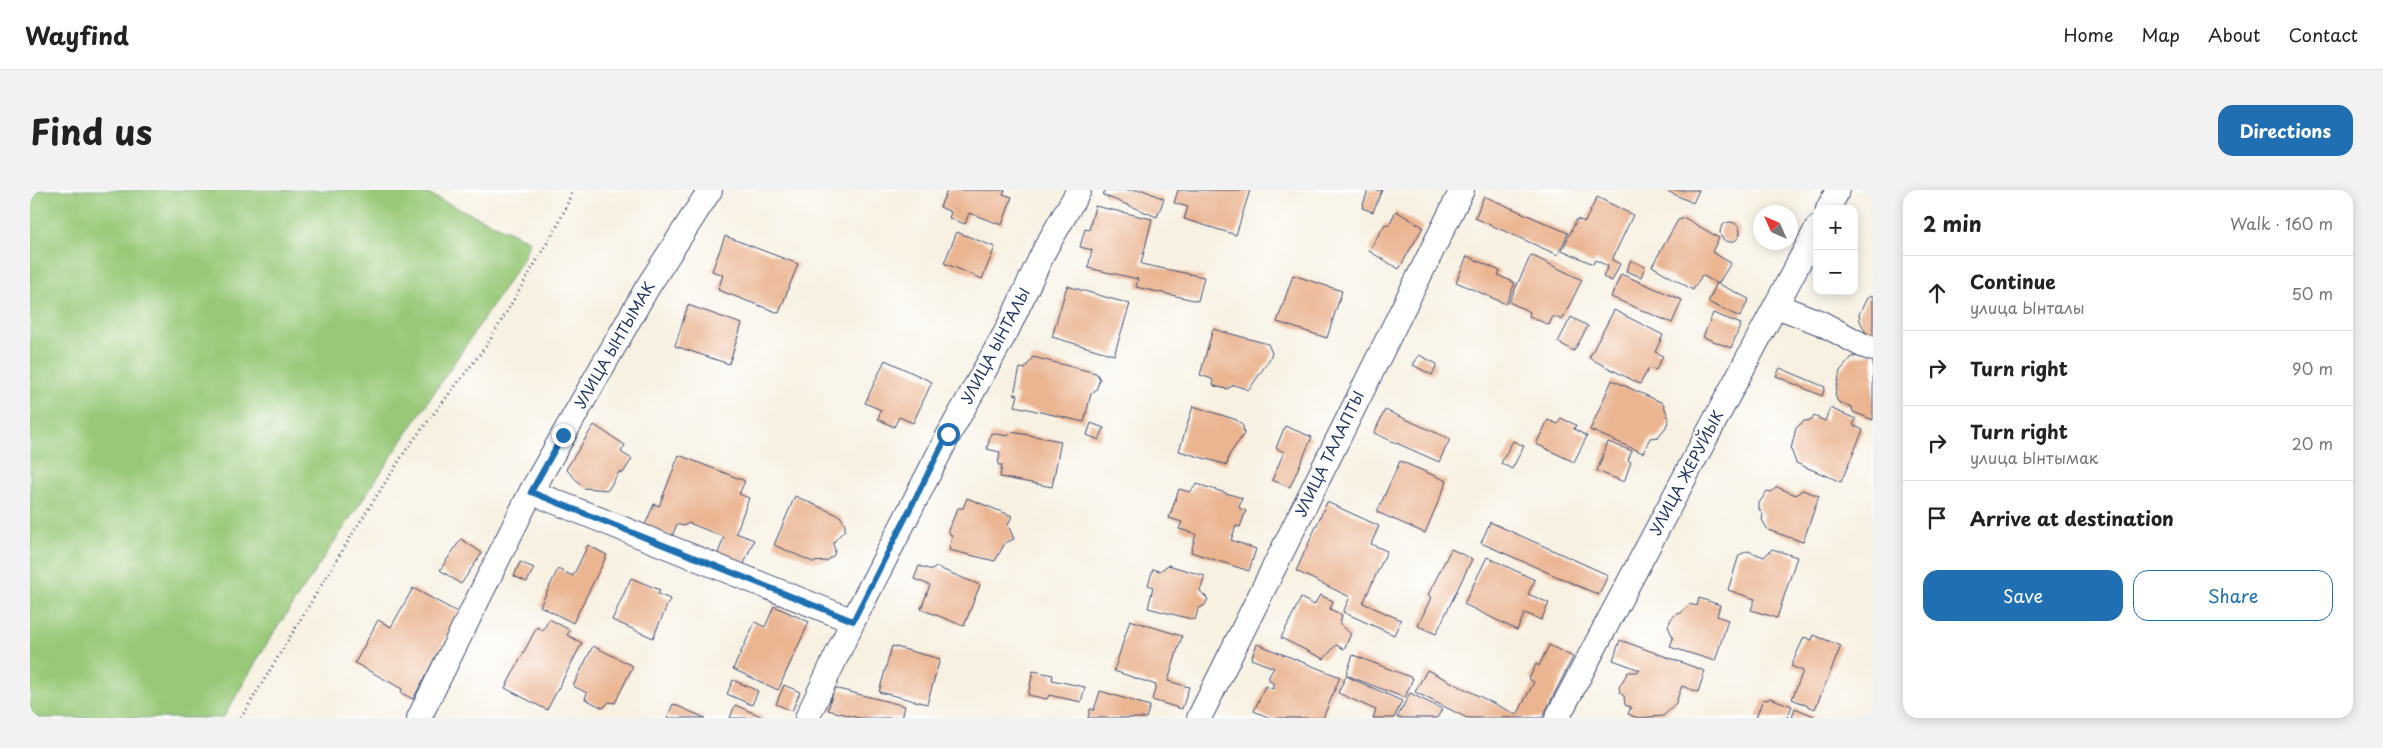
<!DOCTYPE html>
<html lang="en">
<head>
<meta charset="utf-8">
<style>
	:root { --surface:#fff; --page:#f2f2f2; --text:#222; --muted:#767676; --line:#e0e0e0; --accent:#1f6fb2 }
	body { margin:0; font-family:"Playpen Sans",sans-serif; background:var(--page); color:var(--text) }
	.controls { position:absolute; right:15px; top:15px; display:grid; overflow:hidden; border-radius:10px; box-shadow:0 2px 12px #0003 }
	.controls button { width:45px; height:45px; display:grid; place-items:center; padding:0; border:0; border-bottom:1px solid var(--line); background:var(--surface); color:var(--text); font:25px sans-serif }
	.compass { position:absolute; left:1723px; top:15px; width:45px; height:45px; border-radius:50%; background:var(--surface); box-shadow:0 2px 12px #0003; rotate:315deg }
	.stop { position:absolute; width:15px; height:15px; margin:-11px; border:4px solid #1f6fb2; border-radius:50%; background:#fff }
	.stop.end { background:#1f6fb2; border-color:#fff; box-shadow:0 1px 5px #0008 }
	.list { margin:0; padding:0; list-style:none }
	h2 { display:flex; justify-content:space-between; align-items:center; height:65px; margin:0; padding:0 20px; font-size:21px }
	h2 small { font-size:16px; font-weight:400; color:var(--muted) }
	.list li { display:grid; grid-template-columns:32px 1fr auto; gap:15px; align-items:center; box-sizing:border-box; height:75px; padding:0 20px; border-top:1px solid var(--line) }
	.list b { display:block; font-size:19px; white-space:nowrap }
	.list p { margin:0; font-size:16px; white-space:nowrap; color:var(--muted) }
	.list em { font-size:16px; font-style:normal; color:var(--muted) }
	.actions { display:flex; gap:10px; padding:15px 20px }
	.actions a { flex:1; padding:11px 0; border:1px solid var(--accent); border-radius:15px; text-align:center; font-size:18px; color:var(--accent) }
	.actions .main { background:var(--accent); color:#fff }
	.icon { flex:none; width:28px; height:28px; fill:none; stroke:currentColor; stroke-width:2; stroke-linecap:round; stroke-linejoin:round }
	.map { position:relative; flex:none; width:1843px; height:528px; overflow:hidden; border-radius:15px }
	header { display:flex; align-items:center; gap:30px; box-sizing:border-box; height:70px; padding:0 25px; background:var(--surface); border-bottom:1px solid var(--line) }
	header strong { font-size:24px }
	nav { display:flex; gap:28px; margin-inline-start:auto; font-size:18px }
	.intro { display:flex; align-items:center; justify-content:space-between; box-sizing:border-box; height:120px; padding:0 30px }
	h1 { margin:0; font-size:35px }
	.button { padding:12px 22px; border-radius:15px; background:var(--accent); color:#fff; font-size:18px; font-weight:700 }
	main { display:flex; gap:30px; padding:0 30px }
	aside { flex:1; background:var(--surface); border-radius:15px; box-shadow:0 2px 12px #0003 }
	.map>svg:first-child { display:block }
</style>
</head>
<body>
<header>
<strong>Wayfind</strong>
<nav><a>Home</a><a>Map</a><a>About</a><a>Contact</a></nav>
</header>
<div class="intro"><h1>Find us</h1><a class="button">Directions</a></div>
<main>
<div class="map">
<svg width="1843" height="528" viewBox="0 0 1843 528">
	<rect width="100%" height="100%" fill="#fff"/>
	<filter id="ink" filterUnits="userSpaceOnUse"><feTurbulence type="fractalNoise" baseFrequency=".02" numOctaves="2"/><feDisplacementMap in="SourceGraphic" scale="10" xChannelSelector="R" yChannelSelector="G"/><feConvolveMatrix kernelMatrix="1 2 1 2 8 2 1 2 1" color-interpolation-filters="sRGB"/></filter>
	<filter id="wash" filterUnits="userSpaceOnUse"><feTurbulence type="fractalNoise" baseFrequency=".0096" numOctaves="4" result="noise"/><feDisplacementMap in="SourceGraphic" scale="20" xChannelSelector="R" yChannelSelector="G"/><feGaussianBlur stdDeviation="1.12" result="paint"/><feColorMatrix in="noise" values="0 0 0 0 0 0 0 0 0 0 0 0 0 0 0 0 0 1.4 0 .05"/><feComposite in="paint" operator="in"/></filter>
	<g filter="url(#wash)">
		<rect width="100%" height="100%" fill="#f8f1e2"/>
		<path fill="#99c978" stroke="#5a7c6b" d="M0,0h389l111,51 -8,20 -253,379 -46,78h-193z"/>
		<g id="blocks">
			<path fill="#ebb592" d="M917,0h58l-2,4 9,3 -10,28 -33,-12 -4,11 -16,-6 2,-6 -11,-5z
				M1075,0h38l21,9 -7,18 -54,-22z
				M1148,0h72l-14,45 -52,-16 4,-12 -14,-4z
				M1338,0h14l-9,22 -11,-4z
				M1635,0h34l-6,13z
				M1454,6l84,37 -10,22 -83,-37z
				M1567,7l36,18 -21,45 8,4 -8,17 -9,-4 5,-11 -13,-6 -2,4 -31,-14 15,-31 8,3z
				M1065,16l57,13 -11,45 63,13 -6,24 -62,-14 2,-8 -50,-11 4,-18 -12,-3 5,-18 4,1z
				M1366,21l27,16 -24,42 -30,-18 16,-27 3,2z
				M1655,28l34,20 -7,14 19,11 -13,21 -16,-9 -9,15 -41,-24 26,-46z
				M1690 42a10 10 0 1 1 20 0a10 10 0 1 1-20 0Z
				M927,42l38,15 -13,32 -38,-16z
				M695,46l73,28 -19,49 -61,-23 5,-15 -11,-4z
				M1501,65l51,25 -20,40 -9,-4 -4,9 -20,-9 1,-4 -21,-10z
				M1437,66l33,15 -2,4 17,8 -9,21 -50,-22z
				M1601,70l14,7 -4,10 -15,-6z
				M1591,84l61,26 -10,23 -61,-26z
				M1263,85l49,16 -15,47 -50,-16z
				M1687,93l32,16 -9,18 -32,-15z
				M1037,96l63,18 -16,51 -62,-18z
				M1843,105v42l-6,-2 -7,-14 -1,-7 8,-16z
				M658,115l54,19 -13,40 -54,-18z
				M1584,120l49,25 -8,17 8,4 -7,14 -7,-2 -9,16 -51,-26z
				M1683,123l28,11 -10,24 -28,-11z
				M1541,127l17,9 -14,25 -16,-9z
				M1183,139l55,15 4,9 -3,7 -20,30 -15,-5 -7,4 -13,-3 -2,-7 -12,-4z
				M1843,164v66l-20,-8 -1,-5 -14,-5 -3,-7 5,-24 12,-14z
				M1389,165l18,9 -5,11 -19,-10z
				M1003,167l63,16 4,6 -4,11 -5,4 -7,28 -69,-16 3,-11 -4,-1 6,-26 5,1z
				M855,170l47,22 -19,41 -14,-6 -5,10 -16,-8 3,-9 -16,-7z
				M1750,178l45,19 -3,9 -46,-20z
				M1582,190l51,23 6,16 -3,8 -8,10 -8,1 -7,15 -53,-23z
				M1163,216l44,14 6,6 1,8 -15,21 -2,10 -48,-14z
				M1800,218l26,11 -3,6 10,5 -22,52 -45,-19 -5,-14 5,-21 8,-7 8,-1 2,-4 11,5z
				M1355,220l65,29 -11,23 -65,-29z
				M1531,228l15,7 -2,4 13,7 -13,26 -38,-18 12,-24 10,4z
				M1061,233l13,5 -5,12 -12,-5z
				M564,235l31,20 -4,7 11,7 -9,14 -4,-1 -11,18 -24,-2 -18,-19z
				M1255,236l27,11 -22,50 -18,-7 12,-28 -8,-4z
				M982,242l49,9 -9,46 -52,-10 2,-12h-4l2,-13 -13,-3 4,-16 17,3z
				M1483,251l11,5 -12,23 -11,-6z
				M1578,252l24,9 -4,9 3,2 -7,20 -27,-11z
				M649,265l66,26 -6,13 10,4 -13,35 18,7 -12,29 -26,-10 8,-22 -35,-14 -6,3 -6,-2 -5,12 -27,-11 9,-21 5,2z
				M1370,271l47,20 -22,52 -48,-21z
				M1167,294l45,14 -3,10 7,3 -6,16 -4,-1 -5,14 25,9 -7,22 -58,-19 5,-18 -17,-5 3,-7 -13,-4 10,-29 11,3z
				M1747,297l19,8 6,-5 17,6 -16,46 -35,-12 -6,-10 1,-5 -4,-6v-6l8,-12 4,1z
				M765,306l45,20 5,8v6l-9,9 -3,5 2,6 -1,5 -7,6 -14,1 -39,-17z
				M937,308l45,18 -4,9 6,14 -9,4 -10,18 -46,-11 3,-13 -4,-7 10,-22h5z
				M1297,312l52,24 -8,18 16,7 -24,52 38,17 -7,15 -51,-23 7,-15 -54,-26z
				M1460,332l118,53 -9,20 -118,-52z
				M431,349l21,14 -21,31 -21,-14z
				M558,355l19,10 -34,68 -33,-17 18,-37 15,7z
				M1421,359l21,10 -36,75 -18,-8 13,-29 -3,-2z
				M1742,359l25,8 -20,61 -26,-8 4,-11 -27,-9 11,-35 9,-4 16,6z
				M1457,367l48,23 -7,14 21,9 -8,17 -16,-7 -8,17 -53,-26z
				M490,372l14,6 -7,14 -13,-6z
				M1138,375l37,11 -5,15 8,8 -3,6 -7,4 -3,11 -47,-12 5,-21 -5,-2 5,-16 7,2z
				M889,376l13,4 4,-3 44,18 -16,41 -43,-17 9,-24 -16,-6z
				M601,388l29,12 -2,4 12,5 -17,39 -41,-18z
				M383,398l46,25 -46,86 -12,-6 1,-4 -47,-26 23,-43 13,7z
				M1290,405l13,6 -3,8 12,6 -2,9 11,10 -7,15 -8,-4 -12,14 -43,-21 20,-40 13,7z
				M1669,408l21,7 -3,11 11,4 -13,41 -45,-14 3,-9 -5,-12 3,-7 5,-5 5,-1 8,-9 8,2z
				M744,416l35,16 -31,68 -45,-21 22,-47 10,5z
				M519,429l21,11 -3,5 15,8 -35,67 -42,-22 32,-61 6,4z
				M1100,430l52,16 -14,45 21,6 -7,22 -30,-9 4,-15 -42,-14z
				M1784,445l27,11 -26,63 -23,-10 11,-28 -12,-5 13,-29 8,3z
				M1590,450l85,31 -7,21 -16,-6 -7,19 -12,11 -25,2 -10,-4 3,-7 -6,-2 -1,-9 -4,-3 -1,-6 9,-15h9l3,-2 -27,-10z
				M1227,454l83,33 -17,41h-53l-16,-7 11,-25 8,3v-6l-4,-3v-4l5,-8 -23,-9z
				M1519,455l24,12 -31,61h-75l-52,-26 12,-22 90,45 17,-33 -5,-3 7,-15 3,2z
				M563,456l40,20 -18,37 -6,-1 -6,6 -18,-9 2,-6 -14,-7z
				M862,456l48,13 -13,45 -48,-12z
				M1323,465l60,23 -8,20 -59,-23z
				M1003,481l20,4 -1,5 33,7 -4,15 -32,-7 -2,4 -19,-4z
				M1316,486l56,25 -8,17h-21l3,-8 -38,-17z
				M703,490l25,11 -6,14 -25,-11z
				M754,495l16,7 -8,19 -16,-7z
				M804,498l71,18 -3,12h-43l-31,-8z
				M1070,501l50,15 -4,12h-58l2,-9 4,1z
				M1380,503l32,16 -5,9h-40z
				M1740,508l22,8 -5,12h-31l7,-19 4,1z
				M643,514l32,14h-38z
				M705,515l30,13h-35z
				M1765,518l19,8v2h-22z"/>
		</g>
	</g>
	<g filter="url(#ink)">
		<use href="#blocks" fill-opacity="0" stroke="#3c4c72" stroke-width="1"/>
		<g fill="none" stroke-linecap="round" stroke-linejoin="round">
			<defs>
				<path id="street" d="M1798,19l10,-19
					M1747,116l44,17 41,22 11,4
					M501,302l322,129
					M389,528l112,-226 116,-204 63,-98
					M777,528l46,-97 96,-187 58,-104 38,-81 34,-59
					M1169,528l263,-528
					M1527,528l260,-490"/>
			</defs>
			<use href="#street" stroke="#3c4c72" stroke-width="26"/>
			<path stroke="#3c4c72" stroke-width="3" stroke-dasharray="1 4" stroke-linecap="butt" d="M211,528l115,-190 52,-81 79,-102 72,-122 14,-33"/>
			<use href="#street" stroke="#fff" stroke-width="24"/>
		</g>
	</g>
	<g fill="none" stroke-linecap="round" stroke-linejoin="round" filter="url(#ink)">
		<path stroke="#1f6fb2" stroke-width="6" d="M533,245l-32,57 322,129 95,-187"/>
	</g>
	<g text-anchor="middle" stroke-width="4.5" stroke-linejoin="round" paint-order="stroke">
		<g font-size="15" fill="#1b2f5e" stroke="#fff">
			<text transform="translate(585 155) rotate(-60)" y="5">УЛИЦА ЫНТЫМАК</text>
			<text transform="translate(966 156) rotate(-62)" y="5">УЛИЦА ЫНТАЛЫ</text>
			<text transform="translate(1300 264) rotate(-64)" y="5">УЛИЦА ТАЛАПТЫ</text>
			<text transform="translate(1657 283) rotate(-62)" y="5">УЛИЦА ЖЕРУЙЫК</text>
		</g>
	</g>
</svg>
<div class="controls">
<button>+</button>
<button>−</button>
</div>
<svg class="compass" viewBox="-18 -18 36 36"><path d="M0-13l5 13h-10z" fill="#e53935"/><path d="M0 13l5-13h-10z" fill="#767676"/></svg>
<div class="stop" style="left:918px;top:244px"></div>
<div class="stop end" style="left:533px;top:245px"></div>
</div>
<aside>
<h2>2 min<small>Walk · 160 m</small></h2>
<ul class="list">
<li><svg class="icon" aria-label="ahead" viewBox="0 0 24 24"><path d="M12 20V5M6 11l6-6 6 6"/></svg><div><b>Continue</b><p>улица Ынталы</p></div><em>50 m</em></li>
<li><svg class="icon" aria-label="right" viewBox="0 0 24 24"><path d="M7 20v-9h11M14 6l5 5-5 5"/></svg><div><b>Turn right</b></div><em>90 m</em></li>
<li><svg class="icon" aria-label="right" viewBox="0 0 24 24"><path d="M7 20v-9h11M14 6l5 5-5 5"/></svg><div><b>Turn right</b><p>улица Ынтымак</p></div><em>20 m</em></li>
<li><svg class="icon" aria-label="arrive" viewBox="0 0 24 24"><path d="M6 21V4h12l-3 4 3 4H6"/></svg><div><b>Arrive at destination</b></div></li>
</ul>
<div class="actions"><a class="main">Save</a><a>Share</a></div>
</aside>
</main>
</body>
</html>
